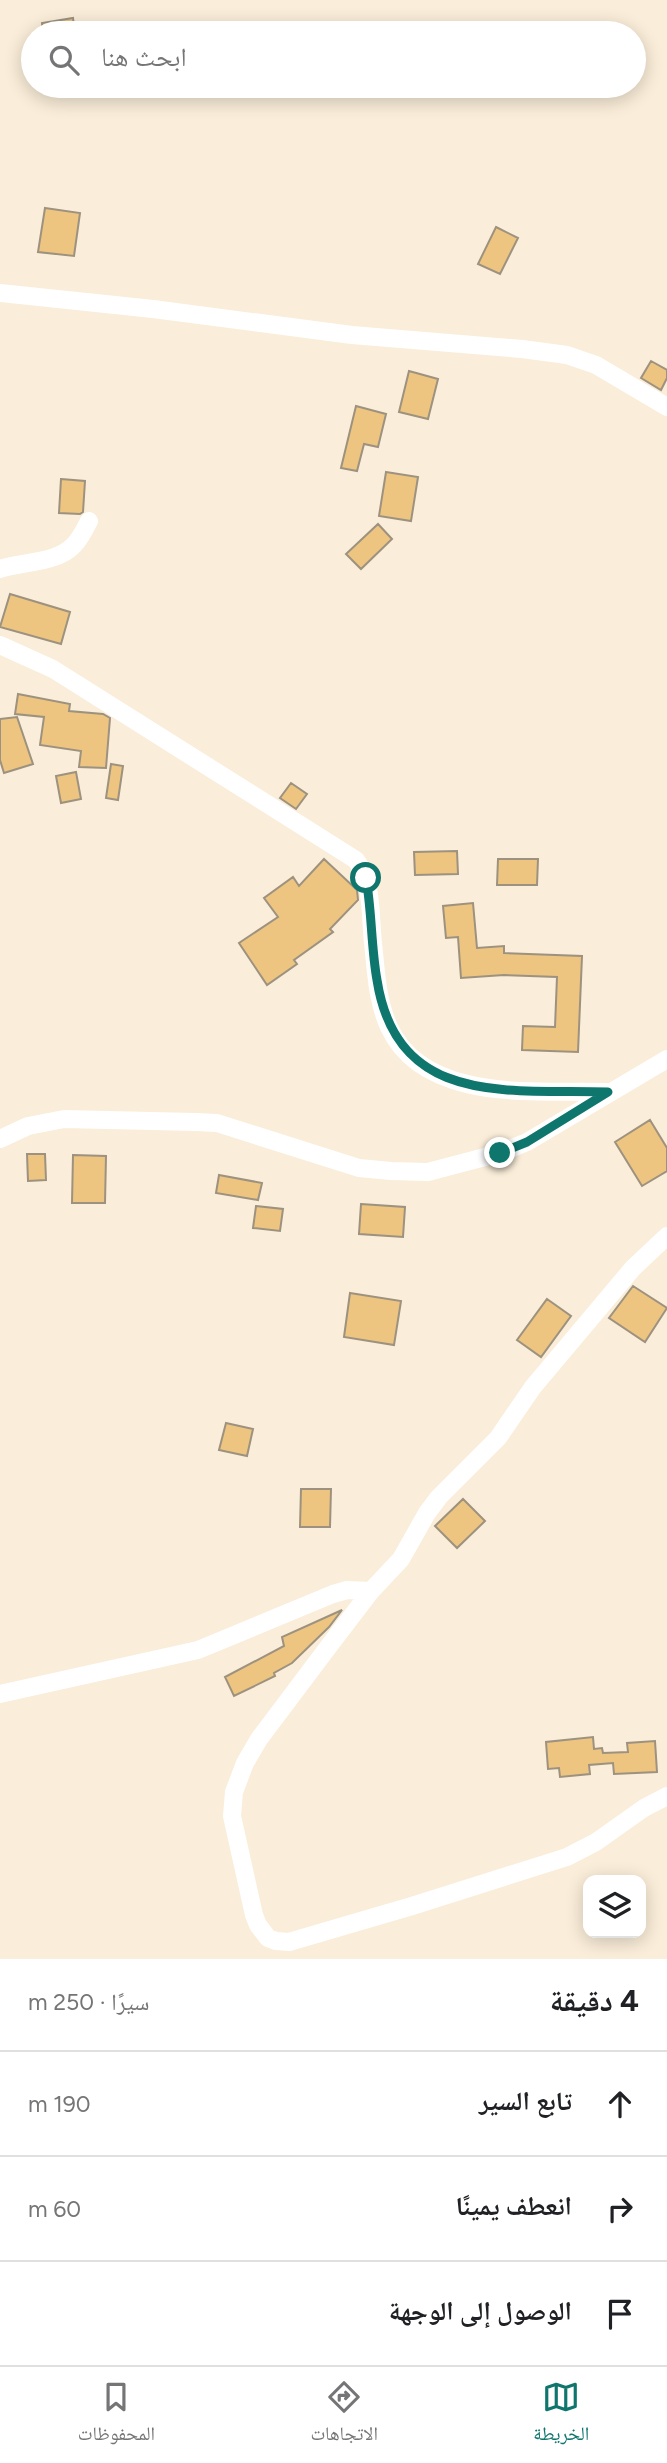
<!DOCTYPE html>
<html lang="ar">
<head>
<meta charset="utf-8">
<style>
	:root { --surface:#fff; --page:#f2f2f2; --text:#202124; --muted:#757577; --line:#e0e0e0; --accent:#0f766e }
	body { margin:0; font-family:Figtree,"Noto Naskh Arabic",sans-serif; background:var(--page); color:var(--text); direction:rtl }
	.controls { position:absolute; right:21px; bottom:21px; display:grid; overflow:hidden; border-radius:14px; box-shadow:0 4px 18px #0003 }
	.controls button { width:63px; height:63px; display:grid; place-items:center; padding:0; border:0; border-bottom:2px solid var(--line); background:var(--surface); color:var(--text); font:35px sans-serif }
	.stop { position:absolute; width:21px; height:21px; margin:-16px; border:5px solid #0f766e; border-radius:50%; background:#fff }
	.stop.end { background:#0f766e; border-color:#fff; box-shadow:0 2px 7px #0008 }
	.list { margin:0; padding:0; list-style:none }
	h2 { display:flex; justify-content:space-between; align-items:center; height:91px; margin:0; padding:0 28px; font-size:30px }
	h2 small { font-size:23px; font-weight:400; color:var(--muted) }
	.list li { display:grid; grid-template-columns:46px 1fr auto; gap:21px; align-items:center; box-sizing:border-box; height:105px; padding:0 28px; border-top:2px solid var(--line) }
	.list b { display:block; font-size:26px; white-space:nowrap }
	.list em { font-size:23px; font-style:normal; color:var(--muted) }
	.icon { flex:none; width:38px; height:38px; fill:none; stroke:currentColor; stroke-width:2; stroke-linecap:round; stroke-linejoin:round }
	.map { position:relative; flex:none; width:667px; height:1959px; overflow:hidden; direction:ltr }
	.search { position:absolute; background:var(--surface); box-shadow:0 4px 18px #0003; left:21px; right:21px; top:21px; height:77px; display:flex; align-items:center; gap:18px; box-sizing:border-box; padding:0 24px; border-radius:38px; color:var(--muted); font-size:26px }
	.sheet { height:406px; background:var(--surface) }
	nav { display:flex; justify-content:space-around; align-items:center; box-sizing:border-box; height:98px; border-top:2px solid var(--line); background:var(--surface); font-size:19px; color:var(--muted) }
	nav a { display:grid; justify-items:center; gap:4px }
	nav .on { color:var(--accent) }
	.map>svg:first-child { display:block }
</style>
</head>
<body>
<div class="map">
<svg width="667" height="1959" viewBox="0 0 667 1959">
	<rect width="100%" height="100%" fill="#faedd9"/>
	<path fill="#edc580" stroke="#9d927f" stroke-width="2" d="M73,18l2,15h-32l-1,-10z
		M45,208l35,5 -6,43 -36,-4z
		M496,227l22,11 -18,36 -22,-10z
		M651,361l16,9v8l-6,12 -20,-12z
		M409,371l29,8 -10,40 -29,-7z
		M356,406l30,8 -8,33 -14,-3 -7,27 -16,-3z
		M386,472l32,5 -7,44 -32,-5z
		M61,479l24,2 -2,31 -3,2 -21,-1z
		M378,524l14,15 -31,30 -15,-15z
		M10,594l60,18 -9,32 -61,-17z
		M18,694l52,10 -1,7 34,3 7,4 -4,50 -27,-1 2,-16 -41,-6 4,-28 -29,-3z
		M17,717l16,47 -29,9 -4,-13v-41z
		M111,764l12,2 -5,34 -12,-2z
		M76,772l5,27 -20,4 -5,-27z
		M291,783l16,11 -11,15 -16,-11z
		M457,851l1,23 -43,1 -1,-23z
		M324,859l33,31 1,10 -28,29 3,3 -39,28 3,4 -30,21 -28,-42 39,-26 -14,-19 29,-21 6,9z
		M498,859h40l-1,26h-40z
		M473,903l4,45 27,-2v7l78,3 -4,96 -56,-2 1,-24 32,1 2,-50 -53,-2 -43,3 -3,-41 -12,1 -3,-32z
		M650,1120l17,28v23l-25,15 -27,-44z
		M27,1154h18l1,26 -18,1z
		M73,1155l33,1 -1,47h-33z
		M219,1175l43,8 -4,17 -42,-7z
		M361,1204l44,3 -2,30 -44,-3z
		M256,1206l27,3 -3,22 -27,-3z
		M633,1286l34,22 -22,34 -36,-24z
		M350,1293l51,8 -7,44 -50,-8z
		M547,1299l24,17 -30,41 -24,-17z
		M226,1423l27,6 -6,27 -28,-6z
		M301,1489h30l-1,38h-30z
		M463,1499l22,22 -28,27 -22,-22z
		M342,1610l-13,17 -37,36 -18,10 1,3 -41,20 -9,-19 59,-31 -2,-9z
		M593,1737l1,12 8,-1 1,5 25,-1 -1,-9 28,-2 2,31 -43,2 -1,-11 -24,2 1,9 -30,3 -1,-9 -11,1 -2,-27z"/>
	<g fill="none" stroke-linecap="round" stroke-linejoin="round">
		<path stroke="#fff" stroke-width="18" d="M0,293l153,16 199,26 170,14 45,6 29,10 71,42
			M0,569c23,-8 56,-5 74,-24 6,-6 11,-16 15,-24
			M0,645l53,24 303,191c17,23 14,56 17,83 3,28 4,58 16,84 35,77 150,63 219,65
			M0,1139l28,-13 36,-7 132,3 21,1 142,45 32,3 37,1 72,-19 27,-11 140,-83
			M667,1236l-34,32 -100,119 -35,51 -59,59 -12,16 -26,46 -30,32 -39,51 -73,97 -14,24 -11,29 -2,24 22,99 4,10 10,13 8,3 13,1 123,-36 155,-49 29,-15 48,-34 23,-12
			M0,1694l198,-44 135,-56 14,-4 24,1"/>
	</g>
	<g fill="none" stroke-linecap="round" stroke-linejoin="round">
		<path stroke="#0f766e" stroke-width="9" d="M366,878c6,34 5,69 11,102 20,128 133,109 231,112l-81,50 -27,11"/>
	</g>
</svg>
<div class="controls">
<button><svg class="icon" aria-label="layers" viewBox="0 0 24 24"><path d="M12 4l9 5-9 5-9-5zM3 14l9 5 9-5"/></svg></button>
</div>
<div class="stop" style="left:366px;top:878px"></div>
<div class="stop end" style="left:500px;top:1153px"></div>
<div class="search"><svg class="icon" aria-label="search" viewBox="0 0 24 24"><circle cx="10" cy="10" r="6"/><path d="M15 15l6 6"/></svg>ابحث هنا</div>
</div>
<section class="sheet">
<h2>4 دقيقة<small>سيرًا · 250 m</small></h2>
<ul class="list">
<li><svg class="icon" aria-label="ahead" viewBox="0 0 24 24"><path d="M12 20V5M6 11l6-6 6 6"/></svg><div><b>تابع السير</b></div><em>190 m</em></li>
<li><svg class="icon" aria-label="right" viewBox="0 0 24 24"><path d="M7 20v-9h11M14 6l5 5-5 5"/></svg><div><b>انعطف يمينًا</b></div><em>60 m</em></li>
<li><svg class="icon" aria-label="arrive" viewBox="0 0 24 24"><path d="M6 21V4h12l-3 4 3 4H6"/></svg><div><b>الوصول إلى الوجهة</b></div></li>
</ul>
</section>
<nav>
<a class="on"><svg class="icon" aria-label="map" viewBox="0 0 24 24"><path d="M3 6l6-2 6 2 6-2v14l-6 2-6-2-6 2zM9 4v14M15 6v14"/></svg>الخريطة</a>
<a><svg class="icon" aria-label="directions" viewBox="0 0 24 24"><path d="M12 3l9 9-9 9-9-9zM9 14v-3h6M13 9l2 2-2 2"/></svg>الاتجاهات</a>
<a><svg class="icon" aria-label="saved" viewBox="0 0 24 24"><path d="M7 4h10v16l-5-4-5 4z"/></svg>المحفوظات</a>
</nav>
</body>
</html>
